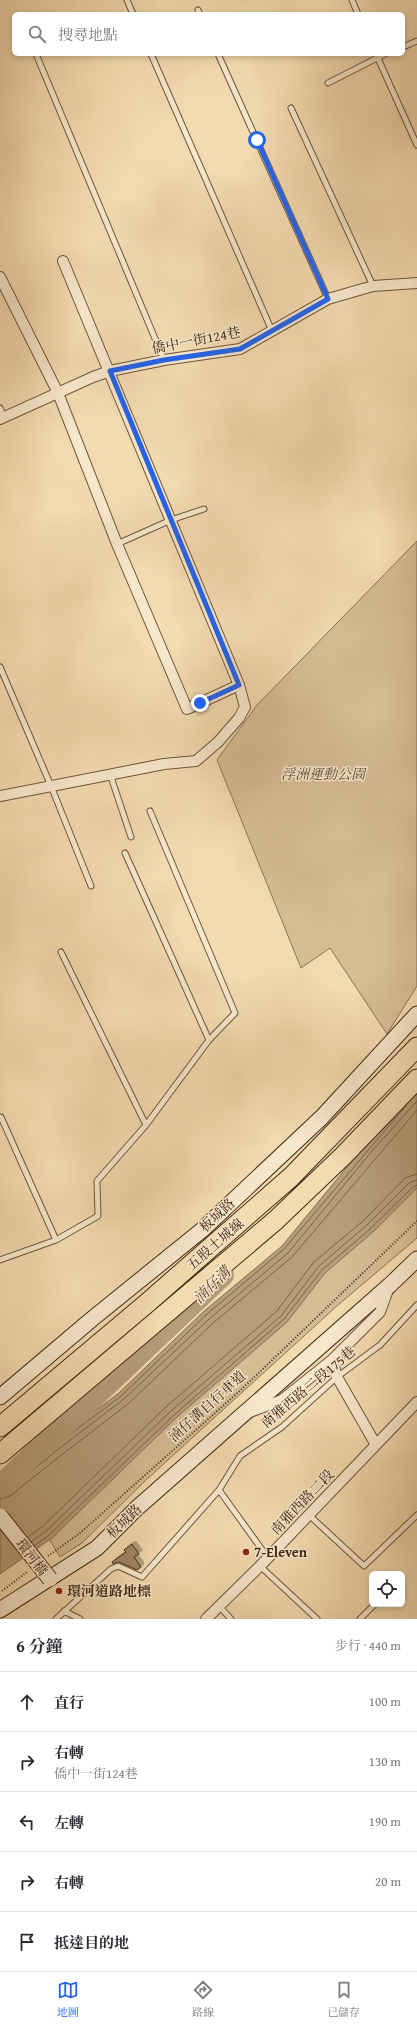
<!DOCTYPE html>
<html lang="zh-TW">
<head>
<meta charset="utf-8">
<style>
	:root { --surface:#fff; --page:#f2f2f3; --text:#2b2b33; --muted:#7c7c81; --line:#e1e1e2; --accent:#2563eb }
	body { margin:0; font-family:"Gentium Book Plus","Noto Serif TC",serif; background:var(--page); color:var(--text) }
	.controls { position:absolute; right:12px; bottom:12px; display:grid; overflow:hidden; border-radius:6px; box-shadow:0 2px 6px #0003 }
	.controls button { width:36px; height:36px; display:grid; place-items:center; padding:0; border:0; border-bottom:1px solid var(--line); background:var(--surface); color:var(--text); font:20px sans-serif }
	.stop { position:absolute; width:12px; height:12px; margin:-9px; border:3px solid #2563eb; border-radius:50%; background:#fff }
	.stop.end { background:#2563eb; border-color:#fff; box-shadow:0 1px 4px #0008 }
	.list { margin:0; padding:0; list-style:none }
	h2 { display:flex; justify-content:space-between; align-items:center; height:52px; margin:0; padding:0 16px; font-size:17px }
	h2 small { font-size:13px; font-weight:400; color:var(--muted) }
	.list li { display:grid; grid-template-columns:26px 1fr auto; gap:12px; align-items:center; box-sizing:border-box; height:60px; padding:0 16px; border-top:1px solid var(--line) }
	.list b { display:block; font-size:15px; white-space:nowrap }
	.list p { margin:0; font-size:13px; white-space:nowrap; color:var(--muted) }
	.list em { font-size:13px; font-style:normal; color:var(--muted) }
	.icon { flex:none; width:22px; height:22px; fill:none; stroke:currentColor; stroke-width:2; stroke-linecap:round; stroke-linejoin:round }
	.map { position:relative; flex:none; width:417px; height:1619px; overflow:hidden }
	.search { position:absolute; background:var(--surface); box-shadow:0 2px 6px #0003; left:12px; right:12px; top:12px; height:44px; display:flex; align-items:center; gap:10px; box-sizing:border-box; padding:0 14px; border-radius:6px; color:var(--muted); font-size:15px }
	.sheet { height:352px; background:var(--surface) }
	nav { display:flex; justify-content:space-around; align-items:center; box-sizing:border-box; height:56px; border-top:1px solid var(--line); background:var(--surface); font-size:11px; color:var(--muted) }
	nav a { display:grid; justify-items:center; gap:2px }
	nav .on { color:var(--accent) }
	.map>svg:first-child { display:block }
</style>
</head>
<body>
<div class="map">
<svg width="417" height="1619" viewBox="0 0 417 1619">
	<defs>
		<filter id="shadow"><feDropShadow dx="3.5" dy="-3.5" stdDeviation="0" flood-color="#0004"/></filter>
	</defs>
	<rect width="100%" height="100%" fill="#f3daaf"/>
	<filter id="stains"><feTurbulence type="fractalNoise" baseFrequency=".005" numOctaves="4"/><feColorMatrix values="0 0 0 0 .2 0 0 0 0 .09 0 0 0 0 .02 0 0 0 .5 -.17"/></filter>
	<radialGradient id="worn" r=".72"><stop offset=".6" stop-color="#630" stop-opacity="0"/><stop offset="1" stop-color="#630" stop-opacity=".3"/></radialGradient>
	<path fill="#d5bc95" stroke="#8b7254" d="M417,541v445l-30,48 -57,-86 -29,20 -84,-208 40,-55z
		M417,1180v58l-79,67 -192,175 -64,63 -22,14 -12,-20z"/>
	<path fill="#b69d7a" stroke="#876e51" d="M417,1087v101l-44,44 -48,41 -38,49 -110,95 -125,121 -52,36v-89l51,-41 68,-51 84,-81 79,-66 83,-101z"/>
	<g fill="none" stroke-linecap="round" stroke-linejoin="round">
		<path stroke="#7c6247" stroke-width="1" d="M0,1488l4,-1 49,-40 68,-51 85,-81 78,-66 122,-143
			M0,1493l7,-2 49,-40 68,-52 85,-80 79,-66 84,-102 45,-50
			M0,1499l10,-3 50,-40 68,-52 85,-81 79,-66 125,-147
			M28,1537l14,-10 125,-121 109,-94 38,-50 49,-41 42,-43 12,-4
			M31,1542l15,-11 125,-120 110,-95 38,-50 48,-41 42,-42 8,-3
			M34,1546l15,-11 125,-120 110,-96 38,-49 48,-41 43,-42 4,-2"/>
		<path stroke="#b69d7a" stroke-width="22" d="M0,1486l223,-211"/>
	</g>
	<path fill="#9e8565" stroke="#412814" filter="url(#shadow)" d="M132,1544l7,10 -5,3 7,10 -4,3 -18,-8 -6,2 -1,-2 14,-10 -2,-2z"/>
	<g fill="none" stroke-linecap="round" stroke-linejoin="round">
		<defs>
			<path id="lane" d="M127,0l6,14
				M352,0l6,14
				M198,10l2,4
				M403,47l14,-6
				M36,54l128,306
				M151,54l121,277
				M218,54l110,245
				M376,54l41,91
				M328,83l57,-29
				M291,108l82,178
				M0,408l4,9
				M117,544l54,-24 33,-11
				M0,667l51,119 40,100
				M110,774l21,63
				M125,853l84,187
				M61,952l85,173
				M1,1117l55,123
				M0,1260l56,-20 42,-24 -1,-35 49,-56 63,-85 26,-27 -85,-202
				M219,1490l21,-34 42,-29 55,-50 43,-32 37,-40
				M309,1515l55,51 53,-51
				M260,1566l57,53
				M219,1606l12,13
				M64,1611l16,8
				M56,1619l55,-50 7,-3 24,11 77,-87 49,68
				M360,1619l15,-15"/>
			<path id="street" d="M0,277l58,116 59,151 70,165 52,-24
				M0,419l93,-42 17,-6 54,-11 76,-11 88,-50 45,-13 44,-3
				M0,796l164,-32 32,-3 22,-19 21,-24 6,-11 -6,-22 -176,-424
				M332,1360l5,17 39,68
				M250,1412l32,-12 50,-40 48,-48 9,-25
				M206,1619l54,-53 157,-164"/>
			<path id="secondary" d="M0,1397l92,-78 110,-89 120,-113 95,-103
				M0,1610l97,-62 40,-40 253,-223 27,-26"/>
			<path id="highway" d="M0,1427l146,-123 145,-127 126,-130
				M0,1454l276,-234 67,-64 74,-77"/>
		</defs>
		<use href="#lane" stroke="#6e543b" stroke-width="7"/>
		<use href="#street" stroke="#6e543b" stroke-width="12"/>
		<use href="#secondary" stroke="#412814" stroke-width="17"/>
		<use href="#highway" stroke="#412814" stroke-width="21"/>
		<path stroke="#412814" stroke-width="2" stroke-dasharray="1 2" stroke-linecap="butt" d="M48,1556l32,-23 162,-144 175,-168
			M2,1591l25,-19"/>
		<use href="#lane" stroke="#f7e7cb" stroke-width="5"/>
		<use href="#street" stroke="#f7e7cb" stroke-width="10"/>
		<use href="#secondary" stroke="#f7e7cb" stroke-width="15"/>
		<use href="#highway" stroke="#f3daaf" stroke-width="19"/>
		<defs>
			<path id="secondary-bridge" d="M0,1516l50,63"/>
		</defs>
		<use href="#secondary-bridge" stroke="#412814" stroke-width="17" stroke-linecap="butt"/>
		<use href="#secondary-bridge" stroke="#f7e7cb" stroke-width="15"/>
	</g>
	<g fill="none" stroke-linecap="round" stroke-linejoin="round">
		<path stroke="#2563eb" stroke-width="5" d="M200,703l39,-18 -129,-314 54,-11 76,-11 88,-50 -71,-159"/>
	</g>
	<g fill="#8f2418" stroke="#f7e7cb" stroke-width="1.5">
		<circle cx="246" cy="1552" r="4"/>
		<circle cx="59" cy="1591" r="4"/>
	</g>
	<g text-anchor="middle" stroke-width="3" stroke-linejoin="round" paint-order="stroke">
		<g font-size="14" fill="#412814" stroke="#f7e7cb">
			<text transform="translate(196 340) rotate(-11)" y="5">僑中一街124巷</text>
			<text transform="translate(217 1215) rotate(-43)" y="5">板城路</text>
			<text transform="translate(215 1244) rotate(-41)" y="5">五股土城線</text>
			<text transform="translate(308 1387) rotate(-40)" y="5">南雅西路二段175巷</text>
			<text transform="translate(207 1406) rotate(-42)" y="5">湳仔溝自行車道</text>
			<text transform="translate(302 1502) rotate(-46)" y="5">南雅西路二段</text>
			<text transform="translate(124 1521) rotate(-44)" y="5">板城路</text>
			<text transform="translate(32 1557) rotate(52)" y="5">環河橋</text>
		</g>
		<g font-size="14" font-style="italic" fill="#5f462e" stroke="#f7e7cb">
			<text x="323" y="779">浮洲運動公園</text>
		</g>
		<g font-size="14" font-weight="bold" fill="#412814" stroke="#f7e7cb" text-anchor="start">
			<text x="254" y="1557">7-Eleven</text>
			<text x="67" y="1596">環河道路地標</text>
		</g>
		<g font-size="15" font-style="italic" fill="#644b33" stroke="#f7e7cb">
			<text transform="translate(212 1285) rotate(-44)" y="5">湳仔溝</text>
		</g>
	</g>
	<rect width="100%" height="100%" filter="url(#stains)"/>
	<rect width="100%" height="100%" fill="url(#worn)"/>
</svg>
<div class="controls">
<button><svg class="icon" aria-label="locate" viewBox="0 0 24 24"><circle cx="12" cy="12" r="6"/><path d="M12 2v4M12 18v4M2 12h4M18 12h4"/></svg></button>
</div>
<div class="stop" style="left:257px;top:140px"></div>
<div class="stop end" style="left:200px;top:703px"></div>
<div class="search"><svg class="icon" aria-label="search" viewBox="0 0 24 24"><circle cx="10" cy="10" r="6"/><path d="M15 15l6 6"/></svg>搜尋地點</div>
</div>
<section class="sheet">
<h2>6 分鐘<small>步行 · 440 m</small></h2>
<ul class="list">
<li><svg class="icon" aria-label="ahead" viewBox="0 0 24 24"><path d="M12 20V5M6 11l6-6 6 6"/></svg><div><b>直行</b></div><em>100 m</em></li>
<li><svg class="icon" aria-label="right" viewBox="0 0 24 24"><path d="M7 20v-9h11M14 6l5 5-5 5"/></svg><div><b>右轉</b><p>僑中一街124巷</p></div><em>130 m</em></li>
<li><svg class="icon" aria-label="left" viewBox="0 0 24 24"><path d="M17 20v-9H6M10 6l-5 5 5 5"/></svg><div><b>左轉</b></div><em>190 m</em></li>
<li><svg class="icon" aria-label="right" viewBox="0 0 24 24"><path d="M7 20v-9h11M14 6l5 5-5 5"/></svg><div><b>右轉</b></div><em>20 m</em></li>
<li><svg class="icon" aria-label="arrive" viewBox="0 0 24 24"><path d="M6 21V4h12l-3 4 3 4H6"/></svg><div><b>抵達目的地</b></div></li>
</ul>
</section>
<nav>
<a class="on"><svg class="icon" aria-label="map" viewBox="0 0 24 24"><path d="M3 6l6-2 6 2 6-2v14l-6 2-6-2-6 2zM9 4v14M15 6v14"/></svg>地圖</a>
<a><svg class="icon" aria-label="directions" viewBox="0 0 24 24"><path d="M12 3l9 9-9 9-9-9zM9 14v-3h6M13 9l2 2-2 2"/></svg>路線</a>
<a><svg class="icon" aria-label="saved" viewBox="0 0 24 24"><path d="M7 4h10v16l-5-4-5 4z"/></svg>已儲存</a>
</nav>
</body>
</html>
